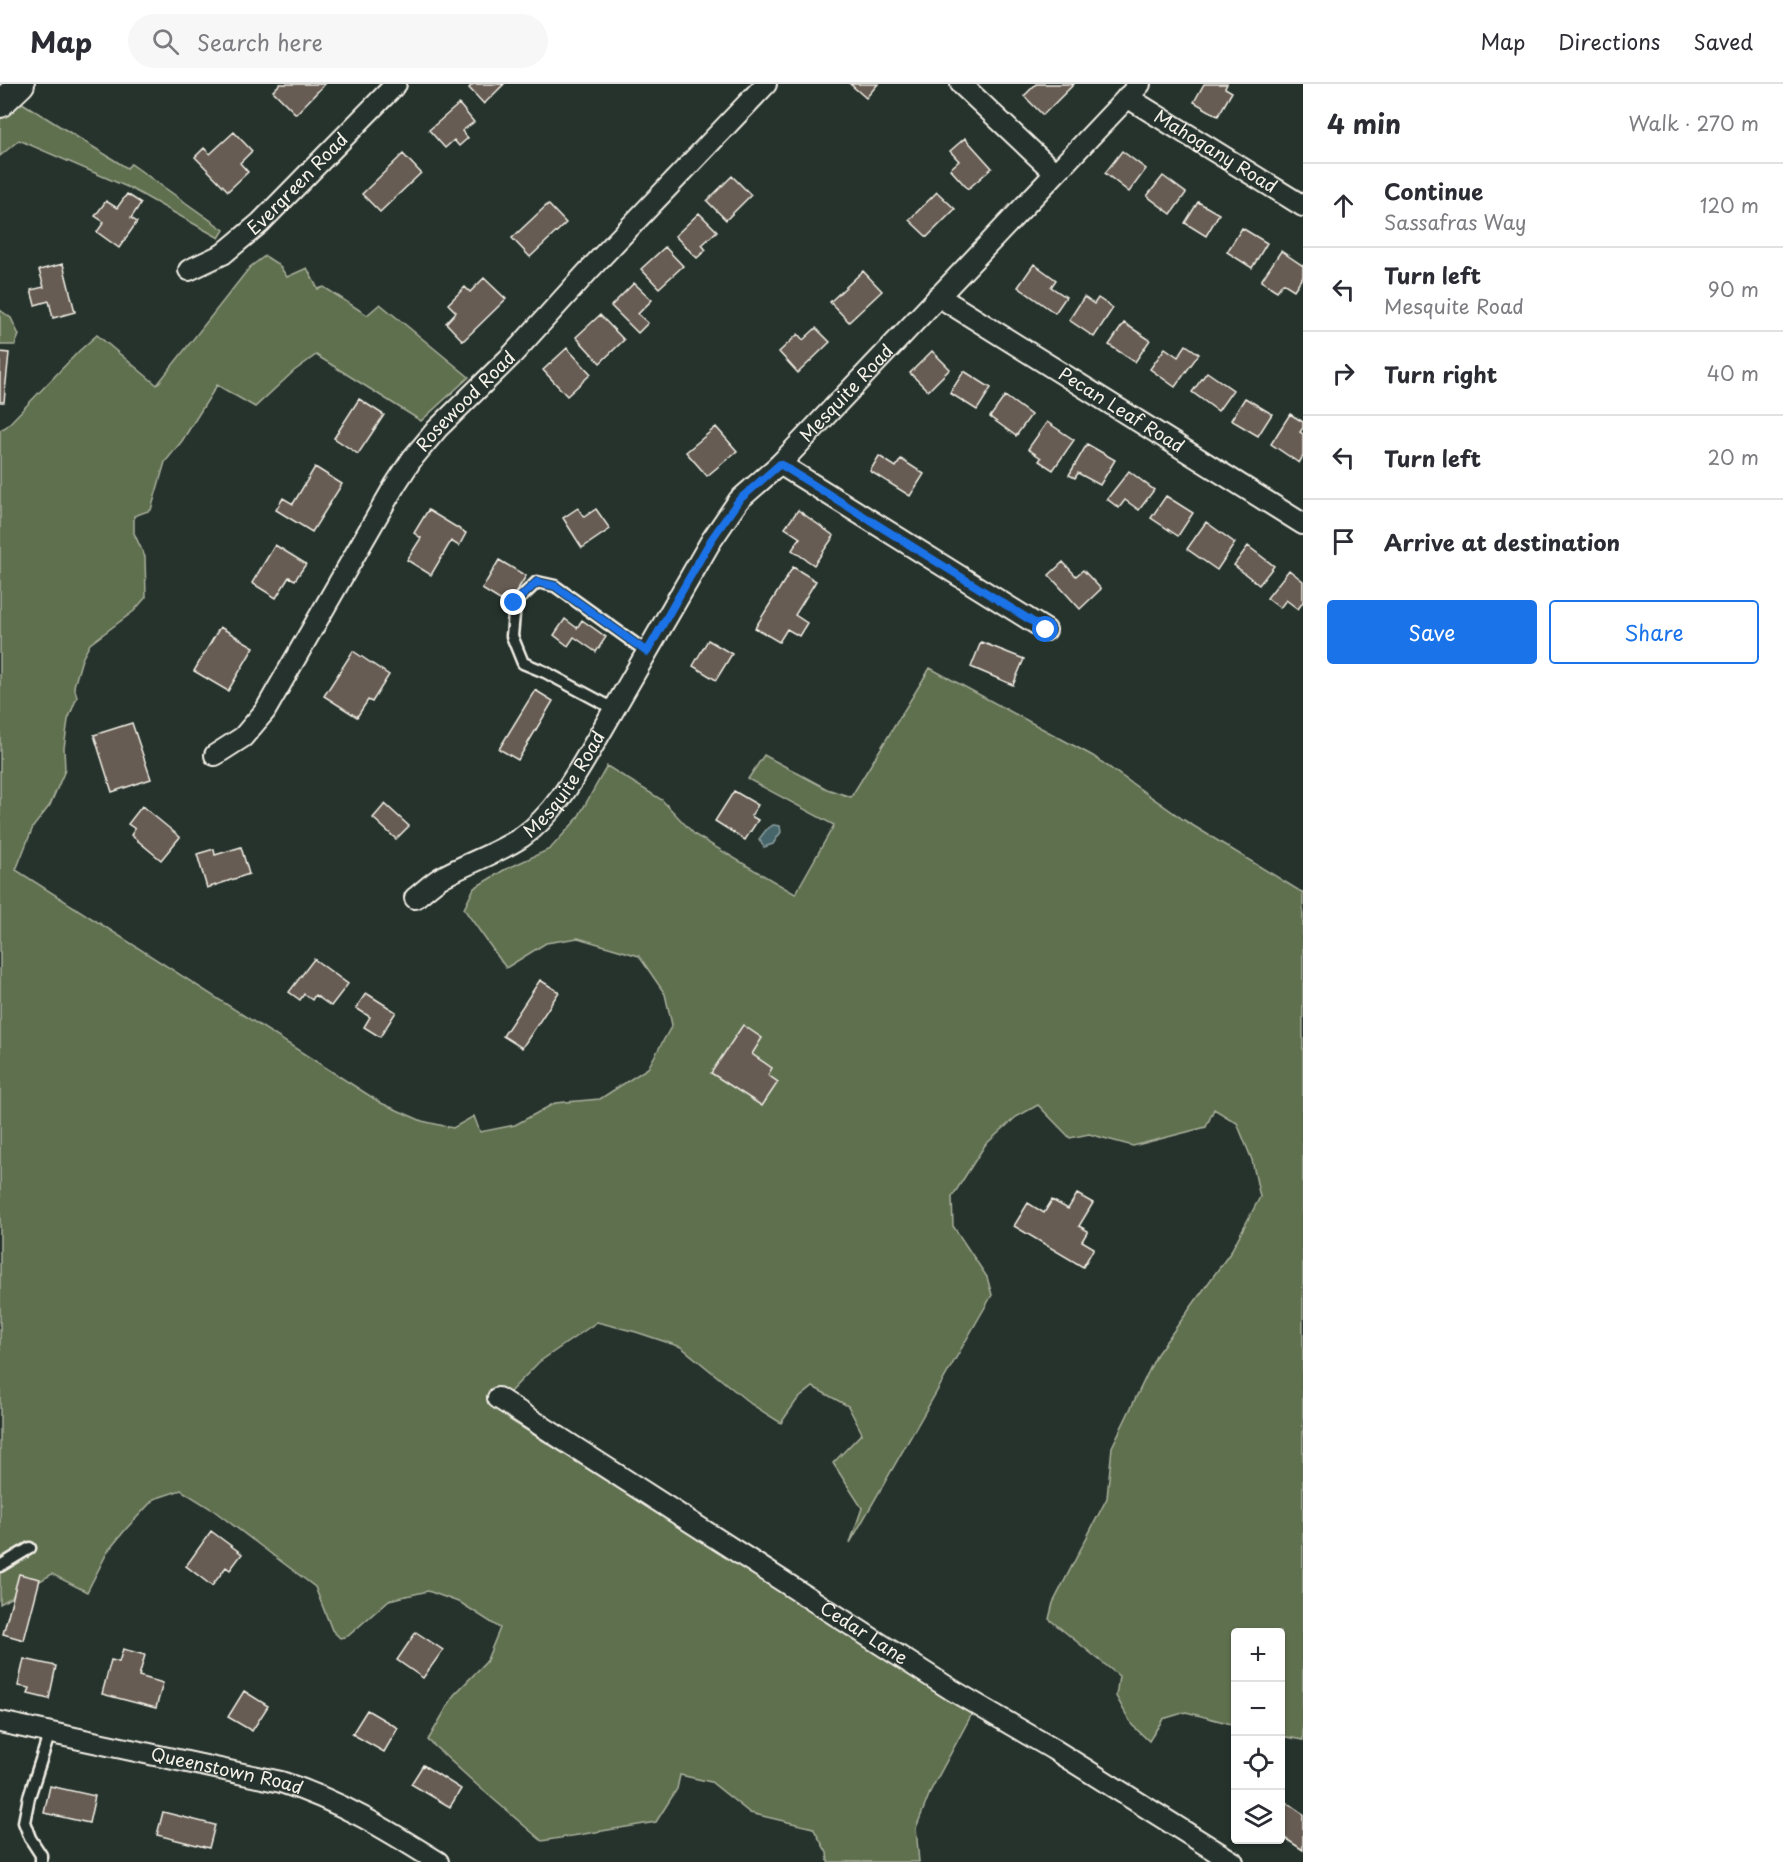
<!DOCTYPE html>
<html lang="en">
<head>
<meta charset="utf-8">
<style>
	:root { --surface:#fff; --page:#f7f7f7; --text:#2b2b33; --muted:#7c7c81; --line:#e1e1e2; --accent:#1a73e8 }
	body { margin:0; font-family:"Playpen Sans",sans-serif; background:var(--page); color:var(--text) }
	.controls { position:absolute; right:18px; bottom:18px; display:grid; overflow:hidden; border-radius:6px; box-shadow:0 2px 4px #0004 }
	.controls button { width:54px; height:54px; display:grid; place-items:center; padding:0; border:0; border-bottom:2px solid var(--line); background:var(--surface); color:var(--text); font:30px sans-serif }
	.stop { position:absolute; width:18px; height:18px; margin:-14px; border:4px solid #1a73e8; border-radius:50%; background:#fff }
	.stop.end { background:#1a73e8; border-color:#fff; box-shadow:0 2px 6px #0008 }
	.list { margin:0; padding:0; list-style:none }
	h2 { display:flex; justify-content:space-between; align-items:center; height:78px; margin:0; padding:0 24px; font-size:26px }
	h2 small { font-size:20px; font-weight:400; color:var(--muted) }
	.list li { display:grid; grid-template-columns:39px 1fr auto; gap:18px; align-items:center; box-sizing:border-box; height:84px; padding:0 24px; border-top:2px solid var(--line) }
	.list b { display:block; font-size:22px; white-space:nowrap }
	.list p { margin:0; font-size:20px; white-space:nowrap; color:var(--muted) }
	.list em { font-size:20px; font-style:normal; color:var(--muted) }
	.actions { display:flex; gap:12px; padding:18px 24px }
	.actions a { flex:1; padding:14px 0; border:2px solid var(--accent); border-radius:6px; text-align:center; font-size:21px; color:var(--accent) }
	.actions .main { background:var(--accent); color:#fff }
	.icon { flex:none; width:33px; height:33px; fill:none; stroke:currentColor; stroke-width:2; stroke-linecap:round; stroke-linejoin:round }
	.map { position:relative; flex:none; width:1303px; height:1778px; overflow:hidden }
	header { display:flex; align-items:center; gap:36px; box-sizing:border-box; height:84px; padding:0 30px; background:var(--surface); border-bottom:2px solid var(--line) }
	header strong { font-size:28px }
	nav { display:flex; gap:33px; margin-inline-start:auto; font-size:21px }
	.search { width:420px; height:54px; background:var(--page); display:flex; align-items:center; gap:15px; box-sizing:border-box; padding:0 21px; border-radius:33px; color:var(--muted); font-size:22px }
	main { display:flex }
	aside { flex:1; background:var(--surface) }
	.map>svg:first-child { display:block }
</style>
</head>
<body>
<header>
<strong>Map</strong>
<div class="search"><svg class="icon" aria-label="search" viewBox="0 0 24 24"><circle cx="10" cy="10" r="6"/><path d="M15 15l6 6"/></svg>Search here</div>
<nav><a>Map</a><a>Directions</a><a>Saved</a></nav>
</header>
<main>
<div class="map">
<svg width="1303" height="1778" viewBox="0 0 1303 1778">
	<rect width="100%" height="100%" fill="#26332d"/>
	<filter id="ink" filterUnits="userSpaceOnUse"><feTurbulence type="fractalNoise" baseFrequency=".0167" numOctaves="2"/><feDisplacementMap in="SourceGraphic" scale="12" xChannelSelector="R" yChannelSelector="G"/><feConvolveMatrix kernelMatrix="1 2 1 2 8 2 1 2 1" color-interpolation-filters="sRGB"/></filter>
	<g filter="url(#ink)">
		<path fill="#5f6f50" stroke="#aab09c" stroke-width="1.5" d="M19,17l108,67 4,-4 93,66 -5,8 -87,-49 -113,-49 -19,16v-39z
			M265,172l14,9 8,12 20,-9 11,21 6,-2 43,28 13,-11 89,73 -48,44 -105,-66 -22,16 -39,36 -38,-22 -35,56 -17,21 -14,48 -17,6v17l11,24 1,40 -12,14 -44,33 -8,15 -8,27 3,11 -9,23 -4,28 1,22 -15,35 -17,22 -17,43 365,233 41,18 31,7 21,-12 6,16 35,-7 40,-22 45,-4 48,-31 24,-43 -7,-31 -26,-38 -61,-18 -32,5 -40,25 -42,-59 10,-21 30,-18 46,-21 27,-30 30,-53 55,34 33,35 100,59 39,-69 -86,-46 16,-24 63,34 24,8 79,-129 163,88 91,64 119,73v847l-22,-4 -1,-104h-44l-1,93 -49,-13 -23,7 -14,22 -17,-16 -16,-29 3,-20 -70,-57 4,-16 54,-105 5,-51 45,-93 73,-101 30,-56 -8,-37 -15,-37 -23,-14 -8,18 -73,19 -44,-12 -19,4 -32,-33 -22,12 -31,28 -33,52 1,29 34,51 5,18 -142,248 12,-35 -29,-45 29,-30 -14,-27 -35,-19 -16,13 -16,23 -30,-19 -70,-57 -45,-15 -39,-10 -58,40 -32,33 3,25 464,290 -43,80 -15,38 3,34h-91l-1,-9 -14,-25 -63,-15 -39,-31 -31,-7 -3,14 -21,33 -114,19 -65,-56 -49,-45 26,-45 32,-33 14,-34 -39,-25 -33,-12 -39,9 -41,36 -8,2 -8,-8 -17,-43 -102,-77 -32,-20 -27,9 -28,30 -18,22 -21,41 -35,-18 -52,30v-1174l6,-3 73,-76 18,-16 60,50 93,-118z
			M0,226l11,8 8,17 -4,10h-15z"/>
		<path fill="#46666c" stroke="#8c9e9e" stroke-width="1.5" d="M773,741l7,1 1,6 -8,12 -9,3 -5,-8 7,-9z"/>
		<path fill="#665c52" stroke="#f4f1e8" stroke-width="1.5" d="M280,0h45l-29,30 -23,-23z
			M473,0h31l-20,20 -15,-16z
			M850,0h28l-12,14z
			M1036,0h38l-31,31 -19,-19z
			M1204,0h23l-2,4 7,4 -14,24 -24,-14z
			M459,20l15,18 -12,9 6,7 -9,8 -5,-6 -9,8 -16,-18z
			M234,48l18,19 -12,12 8,9 -20,19 -33,-34 9,-9 6,6z
			M965,54l27,30 -24,21 -18,-20 9,-8 -9,-10z
			M1122,67l24,18 -17,23 -24,-19z
			M403,70l18,19 -41,39 -18,-18z
			M732,92l19,19 -25,25 -19,-19z
			M1163,92l23,17 -15,21 -24,-18z
			M937,108l18,17 -28,28 -18,-17z
			M127,110l14,9 -10,15 6,4 -18,26 -22,-16 7,-10 -9,-6 11,-15 11,7z
			M1198,118l21,12 -13,22 -21,-13z
			M548,120l18,19 -36,34 -18,-19z
			M699,129l18,18 -15,14 4,5 -9,8 -22,-22z
			M1242,144l25,15 -15,25 -25,-16z
			M665,163l18,19 -24,22 -18,-19z
			M1281,167l22,15v10l-9,14 -11,-7 -6,8 -16,-10z
			M63,180l12,48 -22,6 -4,-17 -14,4 -4,-15 13,-3 -5,-17z
			M1034,180l22,16 -5,7 15,10 -11,16 -37,-26z
			M863,187l19,20 -33,31 -19,-20z
			M484,194l22,21 -43,42 -17,-18 10,-11 -8,-8 17,-17 5,5z
			M634,199l18,17 -14,14 10,9 -10,10 -27,-27z
			M1084,213l10,7 4,-6 15,10 -19,29 -25,-17z
			M600,231l24,25 -24,23 -24,-26z
			M1124,239l26,17 -15,22 -26,-17z
			M816,244l14,14 -32,31 -19,-21 19,-18 5,6z
			M1186,261l13,9 -24,33 -25,-18 15,-21 13,9z
			M567,264l24,26 -24,22 -24,-26z
			M932,267l18,18 -22,22 -18,-18z
			M0,268l9,1 -5,49h-4z
			M964,287l27,17 -14,22 -27,-17z
			M1207,288l26,18 -15,21 -26,-19z
			M1005,312l26,19 -15,21 -26,-19z
			M1245,314l27,16 -14,22 -27,-16z
			M359,315l25,16 -26,39 -24,-16z
			M1290,330l13,8v6l-3,4 3,2v22l-4,7 -28,-19z
			M1047,338l27,18 -21,30 -14,-9 2,-3 -13,-9z
			M716,343l21,24 -30,25 -21,-24z
			M1087,360l28,16 -15,25 -22,-12 -3,5 -6,-3z
			M879,372l17,11 5,-8 23,15 -14,22 -40,-25z
			M315,383l27,17 -30,48 -36,-22 7,-12 10,6z
			M1129,387l25,19 -15,20 -14,-10 -6,8 -12,-9z
			M1166,412l27,17 -15,23 -27,-18z
			M578,424l6,9 12,-8 14,20 -28,19 -19,-30z
			M428,426l38,23 -7,13 -8,-5 -20,34 -24,-15 14,-22 -7,-5z
			M798,426l36,26 -20,29 -22,-15 8,-12 -15,-10z
			M1206,438l29,21 -18,27 -30,-21z
			M275,461l31,19 -11,16 -6,-3 -13,21 -24,-15z
			M1248,462l26,20 -15,19 -25,-20z
			M499,476l27,16 -18,29 -26,-16z
			M1063,478l13,14 7,-6 18,19 -21,20 -31,-34z
			M793,483l23,14 -21,34 12,8 -8,13 -12,-7 -8,13 -24,-14z
			M1289,486l14,11v21l-5,7 -12,-9 -6,8 -13,-10z
			M565,535l12,9 5,-8 24,17 -10,15 -22,-15 -6,9 -14,-11z
			M220,543l34,20 -26,44 -34,-20z
			M708,556l24,14 -16,26 -23,-14z
			M981,558l43,17 -11,26 -42,-18z
			M353,567l36,24 -17,27 -4,-2 -11,17 -33,-21z
			M535,606l18,11 -35,59 -19,-11z
			M132,639l19,56 -39,13 -18,-57z
			M734,707l24,14 -7,11 7,4 -13,20 -30,-19z
			M385,720l24,22 -13,13 -23,-21z
			M142,722l38,31 -19,23 -30,-25 4,-6 -7,-5z
			M241,763l8,27 -42,14 -10,-34 17,-5 1,6z
			M314,875l34,25 -17,22 -16,-11 -3,5 -8,-6 -4,6 -11,-8z
			M540,896l19,12 -37,56 -19,-12z
			M366,909l30,19 -16,25 -16,-10 6,-10 -14,-9z
			M743,941l19,13 -10,16 20,14 -4,7 10,7 -16,24 -51,-33z
			M1077,1110l16,9 -14,23 9,5 -6,10 12,7 -11,19 -69,-41 14,-23 16,10 8,-13 16,9z
			M211,1447l31,23 -12,16 -4,-3 -14,19 -26,-20z
			M19,1490l21,5 -16,61 -21,-6z
			M416,1548l27,18 -20,28 -26,-18z
			M123,1565l22,6 -6,21 24,7 -7,25 -54,-14 9,-34 8,2z
			M24,1575l32,7 -7,33 -21,-5 2,-6 -12,-2z
			M244,1607l24,15 -16,25 -24,-14z
			M367,1626l31,18 -14,24 -32,-18z
			M423,1681l38,24 -11,18 -39,-23z
			M50,1702l45,10 -6,27 -45,-10z
			M1280,1714l23,16v36l-23,-15z
			M163,1728l52,13 -6,23 -52,-13z"/>
		<g fill="none" stroke-linecap="round" stroke-linejoin="round">
			<defs>
				<path id="service" d="M614,625l-69,-37 -22,-9 -11,-27 3,-33 22,-21 18,4 92,66
					M0,1482l30,-18
					M41,1778v-7l-11,-17 -6,-16 5,-25 21,-65"/>
				<g id="minor">
					<path d="M961,0l94,89"/>
					<path id="s1" d="M1127,13l176,109"/>
					<path id="s2" d="M189,186l34,-16 37,-31 136,-139"/>
					<path id="s3" d="M938,212l365,228"/>
					<path d="M780,380l266,166"/>
					<path id="s4" d="M215,671l28,-18 22,-26 130,-226 17,-26 25,-30 74,-73 80,-88 175,-184"/>
					<path id="s5" d="M415,814c9,-7 19,-17 29,-22 26,-14 54,-23 78,-39 30,-21 50,-55 68,-86l121,-210 28,-41 41,-36 360,-380"/>
					<path id="s6" d="M498,1314l454,292 101,59 180,113"/>
					<path id="s7" d="M0,1638l281,60c59,19 105,47 157,80"/>
				</g>
				<path id="tertiary" d="M0,20l21,-20"/>
			</defs>
			<use href="#service" stroke="#f4f1e8" stroke-width="15"/>
			<use href="#minor" stroke="#f4f1e8" stroke-width="24"/>
			<use href="#tertiary" stroke="#f4f1e8" stroke-width="30"/>
			<use href="#service" stroke="#26332d" stroke-width="10"/>
			<use href="#minor" stroke="#26332d" stroke-width="20"/>
			<use href="#tertiary" stroke="#26332d" stroke-width="26"/>
		</g>
	</g>
	<g fill="none" stroke-linecap="round" stroke-linejoin="round" filter="url(#ink)">
		<path stroke="#1a73e8" stroke-width="8" d="M514,519l23,-21 18,4 92,66 64,-112 28,-40 41,-36 266,166"/>
	</g>
	<g text-anchor="middle" stroke-width="6" stroke-linejoin="round" paint-order="stroke">
		<g font-size="18" fill="#f4f1e8" stroke="#26332d">
			<text dy="6" stroke="none"><textPath href="#s1" startOffset="104">Mahogany Road</textPath></text>
			<text dy="6" stroke="none"><textPath href="#s2" startOffset="140">Evergreen Road</textPath></text>
			<text dy="6" stroke="none"><textPath href="#s5" startOffset="678">Mesquite Road</textPath></text>
			<text dy="6" stroke="none"><textPath href="#s4" startOffset="438">Rosewood Road</textPath></text>
			<text dy="6" stroke="none"><textPath href="#s3" startOffset="216">Pecan Leaf Road</textPath></text>
			<text dy="6" stroke="none"><textPath href="#s5" startOffset="192">Mesquite Road</textPath></text>
			<text dy="6" stroke="none"><textPath href="#s6" startOffset="435">Cedar Lane</textPath></text>
			<text dy="6" stroke="none"><textPath href="#s7" startOffset="232">Queenstown Road</textPath></text>
		</g>
	</g>
</svg>
<div class="controls">
<button>+</button>
<button>−</button>
<button><svg class="icon" aria-label="locate" viewBox="0 0 24 24"><circle cx="12" cy="12" r="6"/><path d="M12 2v4M12 18v4M2 12h4M18 12h4"/></svg></button>
<button><svg class="icon" aria-label="layers" viewBox="0 0 24 24"><path d="M12 4l9 5-9 5-9-5zM3 14l9 5 9-5"/></svg></button>
</div>
<div class="stop" style="left:1046px;top:546px"></div>
<div class="stop end" style="left:514px;top:519px"></div>
</div>
<aside>
<h2>4 min<small>Walk · 270 m</small></h2>
<ul class="list">
<li><svg class="icon" aria-label="ahead" viewBox="0 0 24 24"><path d="M12 20V5M6 11l6-6 6 6"/></svg><div><b>Continue</b><p>Sassafras Way</p></div><em>120 m</em></li>
<li><svg class="icon" aria-label="left" viewBox="0 0 24 24"><path d="M17 20v-9H6M10 6l-5 5 5 5"/></svg><div><b>Turn left</b><p>Mesquite Road</p></div><em>90 m</em></li>
<li><svg class="icon" aria-label="right" viewBox="0 0 24 24"><path d="M7 20v-9h11M14 6l5 5-5 5"/></svg><div><b>Turn right</b></div><em>40 m</em></li>
<li><svg class="icon" aria-label="left" viewBox="0 0 24 24"><path d="M17 20v-9H6M10 6l-5 5 5 5"/></svg><div><b>Turn left</b></div><em>20 m</em></li>
<li><svg class="icon" aria-label="arrive" viewBox="0 0 24 24"><path d="M6 21V4h12l-3 4 3 4H6"/></svg><div><b>Arrive at destination</b></div></li>
</ul>
<div class="actions"><a class="main">Save</a><a>Share</a></div>
</aside>
</main>
</body>
</html>
